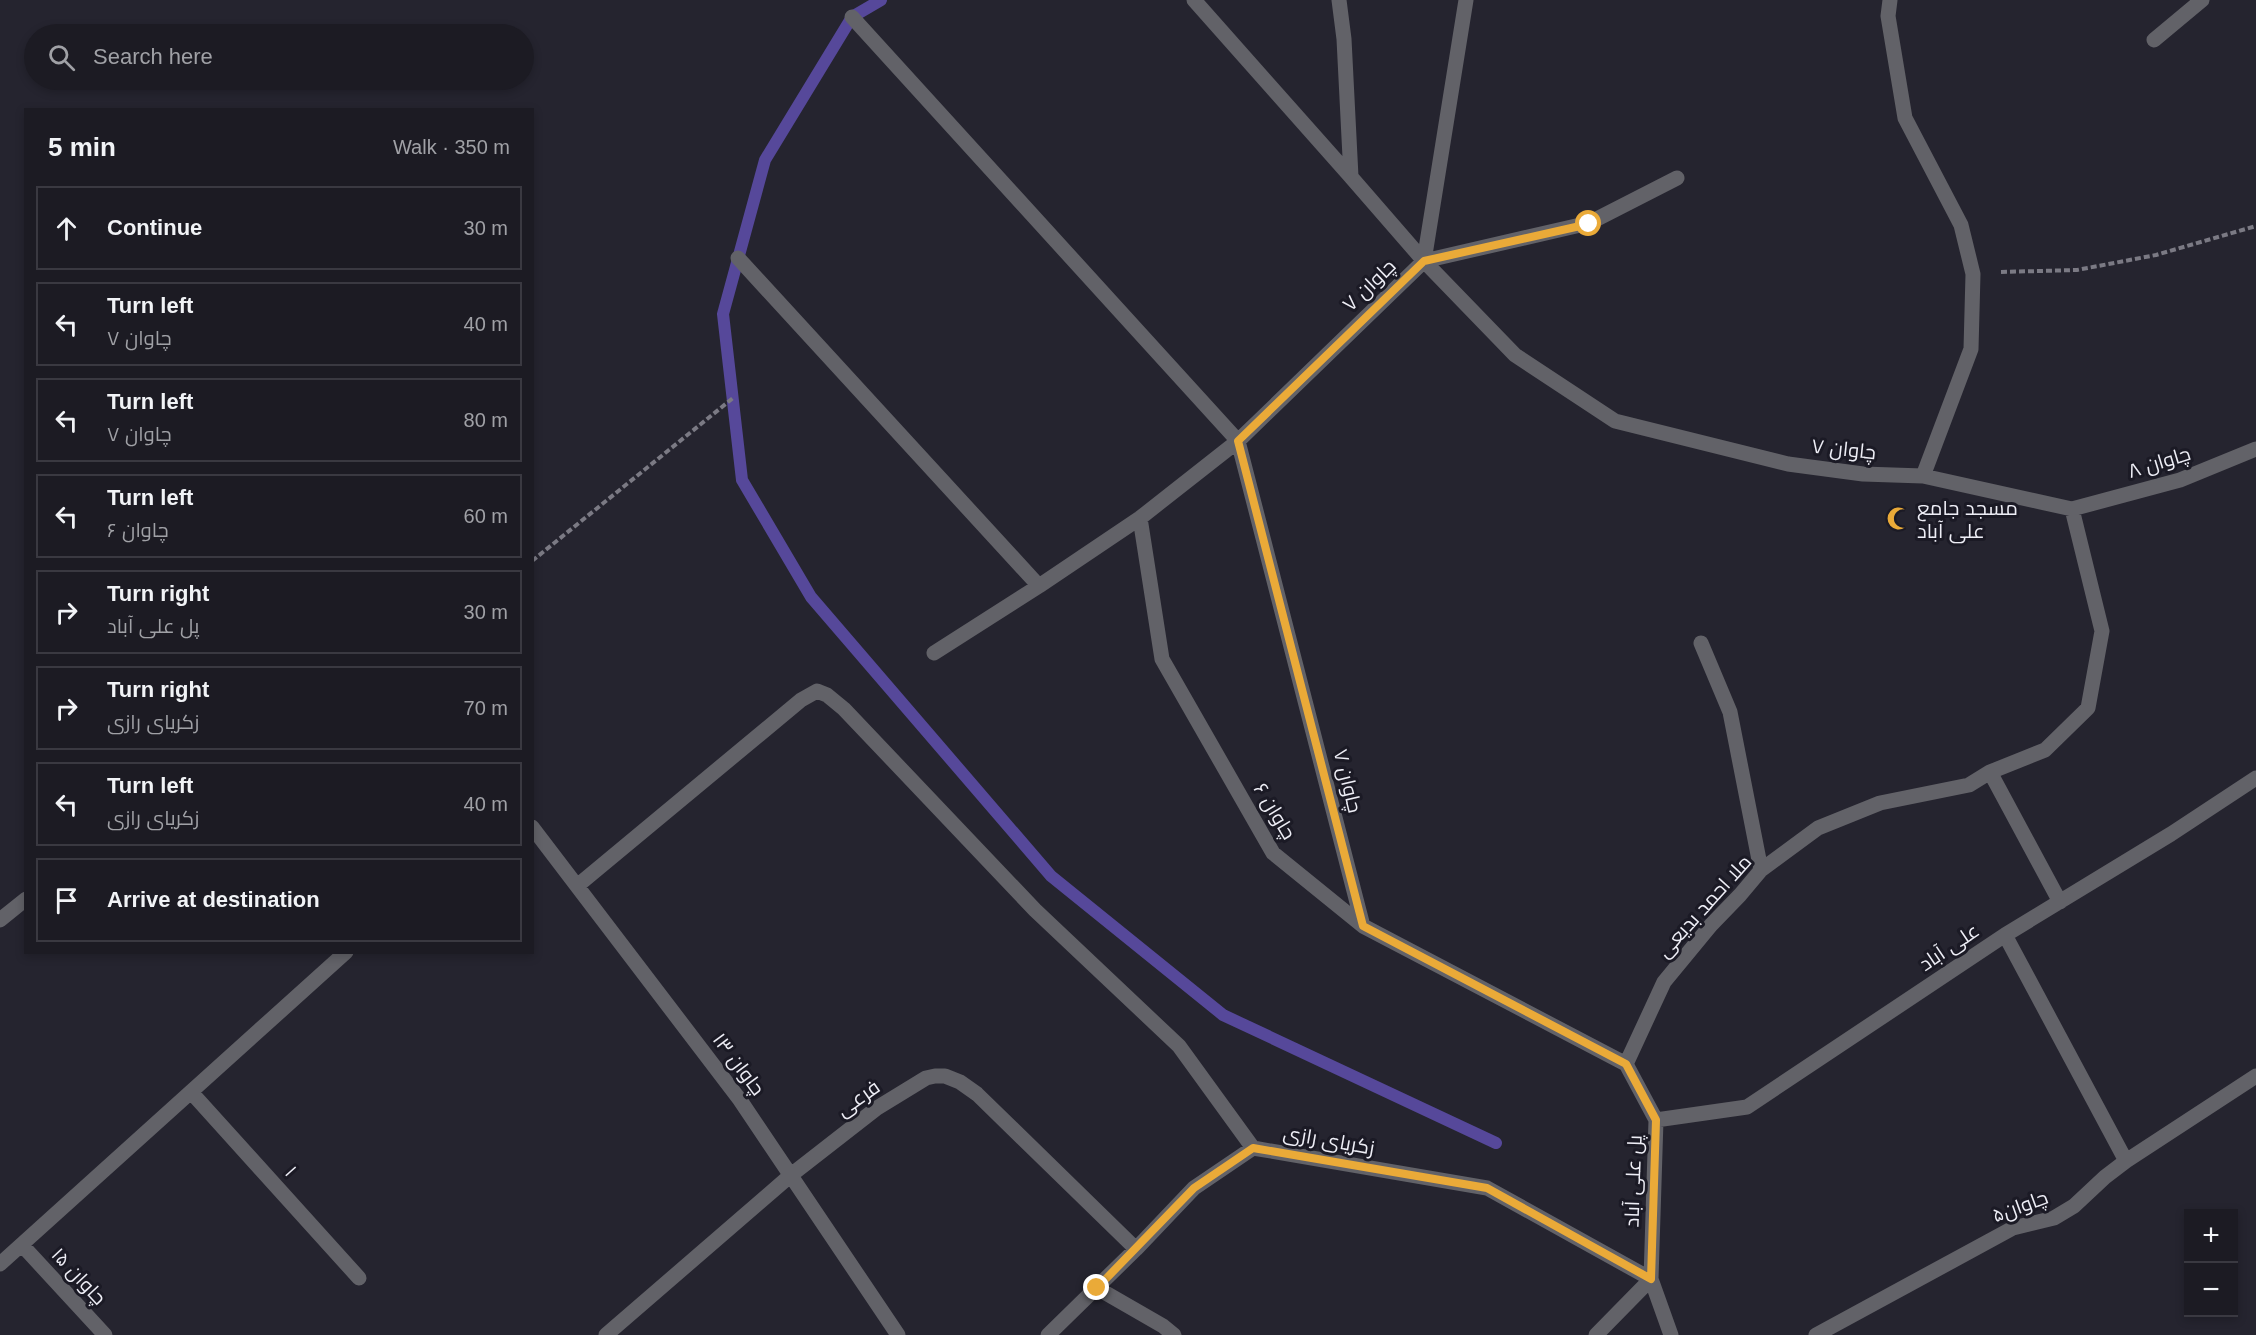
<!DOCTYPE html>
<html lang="en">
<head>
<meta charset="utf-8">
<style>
	:root { --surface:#1c1b23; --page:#292830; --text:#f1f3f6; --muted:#a0a1a6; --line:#3a3941 }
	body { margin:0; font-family:Helvetica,Cairo,sans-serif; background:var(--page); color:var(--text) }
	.controls { position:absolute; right:18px; bottom:18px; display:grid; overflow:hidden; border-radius:0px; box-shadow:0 3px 9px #0003 }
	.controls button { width:54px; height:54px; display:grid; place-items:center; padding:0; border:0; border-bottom:2px solid var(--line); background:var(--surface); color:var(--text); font:30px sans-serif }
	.stop { position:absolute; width:18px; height:18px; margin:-14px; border:4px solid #eaaa38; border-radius:50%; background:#fff }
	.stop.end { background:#eaaa38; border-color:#fff; box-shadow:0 2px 6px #0008 }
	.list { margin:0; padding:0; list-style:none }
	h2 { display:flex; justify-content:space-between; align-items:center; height:78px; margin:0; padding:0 24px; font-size:26px }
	h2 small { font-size:20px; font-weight:400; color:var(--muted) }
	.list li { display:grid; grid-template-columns:39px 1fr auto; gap:18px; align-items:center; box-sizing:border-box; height:84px; margin:0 12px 12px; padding:0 12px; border:2px solid var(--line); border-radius:0px }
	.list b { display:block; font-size:22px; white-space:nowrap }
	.list p { margin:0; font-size:20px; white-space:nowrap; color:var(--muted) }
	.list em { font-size:20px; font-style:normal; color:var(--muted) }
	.icon { flex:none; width:33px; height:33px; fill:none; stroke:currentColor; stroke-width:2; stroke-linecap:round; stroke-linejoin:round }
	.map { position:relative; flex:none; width:2256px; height:1335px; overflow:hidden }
	.search { position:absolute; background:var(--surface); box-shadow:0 3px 9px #0003; left:24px; top:24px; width:510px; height:66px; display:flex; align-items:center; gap:15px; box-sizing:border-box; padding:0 21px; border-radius:33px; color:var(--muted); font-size:22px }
	.panel { position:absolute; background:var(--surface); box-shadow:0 3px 9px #0003; left:24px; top:108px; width:510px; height:846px; border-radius:0px }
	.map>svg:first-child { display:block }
</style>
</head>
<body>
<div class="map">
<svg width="2256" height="1335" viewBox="0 0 2256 1335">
	<rect width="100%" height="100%" fill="#25242f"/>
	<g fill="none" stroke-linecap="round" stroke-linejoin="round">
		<path stroke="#56489a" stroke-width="12" d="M881,0l-29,17 -87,143 -42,154 19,166 69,117 240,279 172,139 273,128"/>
		<path stroke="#7b7a84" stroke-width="4" stroke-dasharray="6 3" stroke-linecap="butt" d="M2001,272l76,-2 79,-15 100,-29
			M532,561l201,-163"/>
		<path stroke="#626268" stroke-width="15" d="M1194,0l157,177
			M1339,0l5,39 7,138 73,84
			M1890,0l-2,16 17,102 56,107 12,49 -2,75 -48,127
			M852,17l386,424 -98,77 -101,68 -105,67
			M2154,40l48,-40
			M738,258l301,328
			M1424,261l165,-38 88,-45
			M1424,261l42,-261
			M1140,518l22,141 111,194 90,73 263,138 30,56 -5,159 20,56
			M1701,643l29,69 31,158
			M1990,772l70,130
			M532,827l208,273 158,235
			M577,886l224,-186 16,-9 10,4 17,14 191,201 144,136 74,102
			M0,920l26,-21
			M1363,926l-125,-485 186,-180 91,94 100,66 173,43 75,10 60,2 149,33 108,-29 76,-31
			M2005,935l121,226
			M1626,1064l38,-82 47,-57 29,-30 21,-25 57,-42 62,-25 89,-18 21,-13 55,-22 43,-42 14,-77 -30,-122
			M191,1092l168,186
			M1656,1120l91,-13 258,-172 166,-101 85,-56
			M22,1245l83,90
			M0,1264l346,-312
			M1097,1288l66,38 11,9
			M606,1335l185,-160 86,-67 49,-30 9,-2h10l15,6 17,12 159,155
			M1048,1335l88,-86 58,-61 59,-40 234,40 164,91
			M1596,1335l55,-56
			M1816,1335l197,-107 41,-10 20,-12 31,-29 21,-16 130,-85"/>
	</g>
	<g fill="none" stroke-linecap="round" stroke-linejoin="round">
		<path stroke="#eaaa38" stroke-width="8" d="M1097,1288l97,-100 59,-40 234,40 164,91 5,-159 -30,-56 -263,-138 -125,-485 186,-180 165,-37"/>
	</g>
	<defs>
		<symbol id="mosque-bare" viewBox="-9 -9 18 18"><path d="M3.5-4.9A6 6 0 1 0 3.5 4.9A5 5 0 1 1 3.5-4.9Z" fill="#eaaa38" stroke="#1b1a25" stroke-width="2.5" paint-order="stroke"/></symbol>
	</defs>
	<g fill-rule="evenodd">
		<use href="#mosque-bare" x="1882" y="502" width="33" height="33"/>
	</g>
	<g text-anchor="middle" stroke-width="6" stroke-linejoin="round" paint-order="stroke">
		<g font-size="20" fill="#eeeef6" stroke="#1b1a25">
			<text transform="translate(1369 285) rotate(-44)" y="7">چاوان ۷</text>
			<text transform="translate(1844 449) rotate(6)" y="7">چاوان ۷</text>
			<text transform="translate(2159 462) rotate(-17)" y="7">چاوان ۸</text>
			<text transform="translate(1348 781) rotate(76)" y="7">چاوان ۷</text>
			<text transform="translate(1275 811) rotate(59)" y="7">چاوان ۶</text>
			<text transform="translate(1704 906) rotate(-48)" y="7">ملا احمد بدیعی</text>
			<text transform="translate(1949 947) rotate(-34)" y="7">علی آباد</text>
			<text transform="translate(739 1064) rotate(53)" y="7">چاوان ۱۳</text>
			<text transform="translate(858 1098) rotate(-35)" y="7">فرعی</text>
			<text transform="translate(1329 1140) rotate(10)" y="7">زکریای رازی</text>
			<text transform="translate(291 1171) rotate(48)" y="7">۱</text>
			<text transform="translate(1633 1181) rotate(-88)" y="7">پل علی آباد</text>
			<text transform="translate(2020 1206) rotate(-20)" y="7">چاوان۵</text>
			<text transform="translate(79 1276) rotate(47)" y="7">چاوان ۱۵</text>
		</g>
		<g font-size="20" fill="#eeeef6" stroke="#1b1a25" text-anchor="start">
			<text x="1917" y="515">مسجد جامع<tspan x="1917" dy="23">علی آباد</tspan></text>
		</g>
	</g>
</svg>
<div class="controls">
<button>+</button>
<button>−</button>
</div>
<div class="stop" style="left:1589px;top:224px"></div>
<div class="stop end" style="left:1097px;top:1288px"></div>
<div class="search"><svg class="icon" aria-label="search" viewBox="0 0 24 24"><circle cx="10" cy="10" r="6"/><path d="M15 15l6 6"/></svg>Search here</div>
<section class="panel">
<h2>5 min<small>Walk · 350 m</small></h2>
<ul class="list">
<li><svg class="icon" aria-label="ahead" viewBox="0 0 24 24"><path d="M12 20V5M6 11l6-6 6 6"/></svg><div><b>Continue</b></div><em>30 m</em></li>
<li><svg class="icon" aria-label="left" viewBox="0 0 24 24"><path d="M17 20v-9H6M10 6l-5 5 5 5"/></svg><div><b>Turn left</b><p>چاوان ۷</p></div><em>40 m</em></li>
<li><svg class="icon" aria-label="left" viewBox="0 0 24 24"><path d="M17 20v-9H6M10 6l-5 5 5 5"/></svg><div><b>Turn left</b><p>چاوان ۷</p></div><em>80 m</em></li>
<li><svg class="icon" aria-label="left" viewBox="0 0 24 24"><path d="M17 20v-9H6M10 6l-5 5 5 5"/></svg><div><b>Turn left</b><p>چاوان ۶</p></div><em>60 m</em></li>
<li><svg class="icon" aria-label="right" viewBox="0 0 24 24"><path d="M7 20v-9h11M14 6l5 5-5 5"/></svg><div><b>Turn right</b><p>پل علی آباد</p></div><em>30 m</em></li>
<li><svg class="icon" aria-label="right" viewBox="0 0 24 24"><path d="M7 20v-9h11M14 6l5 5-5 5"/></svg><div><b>Turn right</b><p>زکریای رازی</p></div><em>70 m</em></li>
<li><svg class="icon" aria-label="left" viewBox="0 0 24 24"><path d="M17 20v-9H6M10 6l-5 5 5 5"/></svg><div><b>Turn left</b><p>زکریای رازی</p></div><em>40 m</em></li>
<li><svg class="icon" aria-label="arrive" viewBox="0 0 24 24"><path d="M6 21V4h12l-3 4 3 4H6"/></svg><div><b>Arrive at destination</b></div></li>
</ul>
</section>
</div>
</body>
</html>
